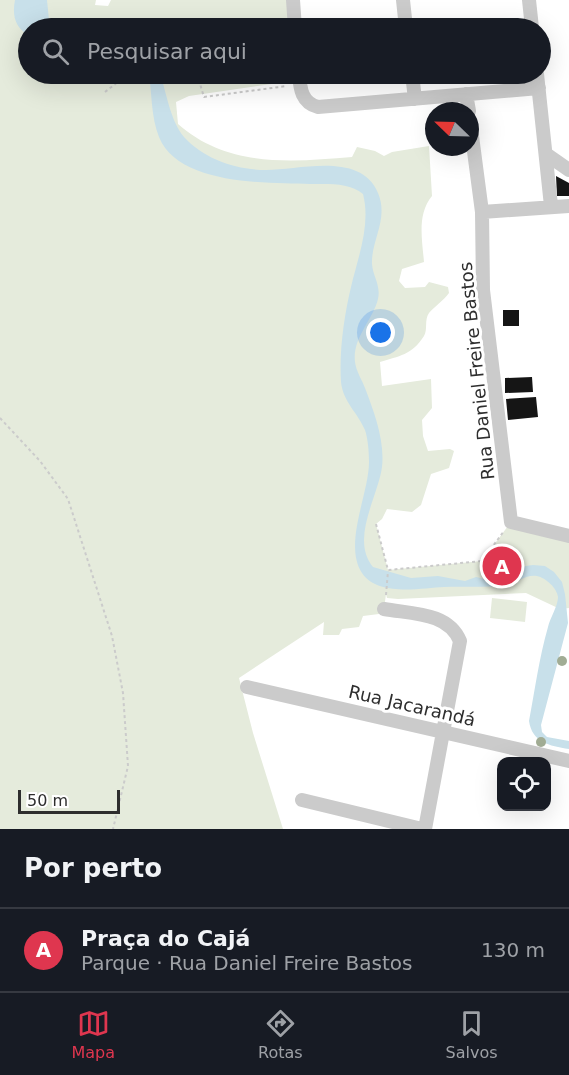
<!DOCTYPE html>
<html lang="pt">
<head>
<meta charset="utf-8">
<style>
	:root { --surface:#171b24; --page:#20242c; --text:#f1f3f6; --muted:#9ea1a6; --line:#363941; --accent:#df364f }
	body { margin:0; font-family:"DejaVu Sans",sans-serif; background:var(--page); color:var(--text) }
	.controls { position:absolute; right:18px; bottom:18px; display:grid; overflow:hidden; border-radius:12px; box-shadow:0 6px 24px #0002 }
	.controls button { width:54px; height:54px; display:grid; place-items:center; padding:0; border:0; border-bottom:2px solid var(--line); background:var(--surface); color:var(--text); font:30px sans-serif }
	.compass { position:absolute; left:425px; top:102px; width:54px; height:54px; border-radius:50%; background:var(--surface); box-shadow:0 6px 24px #0002; rotate:293deg }
	.scale { position:absolute; left:18px; bottom:15px; width:102px; box-sizing:border-box; padding-left:6px; border:3px solid #2e2e2e; border-top:0; font-size:16px; line-height:21px; white-space:nowrap; color:#2e2e2e; -webkit-text-stroke:4px #fff; paint-order:stroke }
	.you { position:absolute; left:381px; top:333px; width:21px; height:21px; margin:-15px; border:4px solid #fff; border-radius:50%; background:#1a73e8; box-shadow:0 0 0 9px #1a73e833 }
	.badge { display:grid; place-items:center; width:39px; height:39px; border-radius:50%; background:var(--accent); color:#fff; font-size:20px; font-weight:700 }
	.pin { position:absolute; translate:-50% -50%; border:3px solid #fff; box-shadow:0 2px 6px #0006 }
	.list { margin:0; padding:0; list-style:none }
	h2 { display:flex; justify-content:space-between; align-items:center; height:78px; margin:0; padding:0 24px; font-size:26px }
	h2 small { font-size:20px; font-weight:400; color:var(--muted) }
	.list li { display:grid; grid-template-columns:39px 1fr auto; gap:18px; align-items:center; box-sizing:border-box; height:84px; padding:0 24px; border-top:2px solid var(--line) }
	.list b { display:block; font-size:22px; white-space:nowrap }
	.list p { margin:0; font-size:20px; white-space:nowrap; color:var(--muted) }
	.list em { font-size:20px; font-style:normal; color:var(--muted) }
	.icon { flex:none; width:33px; height:33px; fill:none; stroke:currentColor; stroke-width:2; stroke-linecap:round; stroke-linejoin:round }
	.map { position:relative; flex:none; width:569px; height:829px; overflow:hidden }
	.search { position:absolute; background:var(--surface); box-shadow:0 6px 24px #0002; left:18px; right:18px; top:18px; height:66px; display:flex; align-items:center; gap:15px; box-sizing:border-box; padding:0 21px; border-radius:33px; color:var(--muted); font-size:22px }
	.sheet { height:162px; background:var(--surface) }
	nav { display:flex; justify-content:space-around; align-items:center; box-sizing:border-box; height:84px; border-top:2px solid var(--line); background:var(--surface); font-size:16px; color:var(--muted) }
	nav a { display:grid; justify-items:center; gap:3px }
	nav .on { color:var(--accent) }
	.map>svg:first-child { display:block }
</style>
</head>
<body>
<div class="map">
<svg width="569" height="829" viewBox="0 0 569 829">
	<rect width="100%" height="100%" fill="#fff"/>
	<path fill="#e5ebdc" d="M0,0h96l-1,5 13,1 3,-6h183l2,28h-268v46h271v6l-110,16 -13,6 2,22c50,44 113,38 174,33l5,-10 18,4 9,5 8,-4 37,-6 3,50c-15,18 -10,43 -8,66l-22,7 -3,12 6,7 20,-1 4,-5 19,5 1,6c-6,8 -15,14 -20,20 -5,7 -1,17 -5,23 -12,19 -25,20 -44,26l2,24 49,-7 1,29 -10,12 1,16 5,15 22,-2 4,2 -5,17 -18,6 -10,31 -9,7 -25,-3 -5,10 -6,5 12,46 94,-9 29,-39 58,14v72l-9,1 -34,-16 -128,6 -11,-1 -1,-4 -2,15 -5,5 -16,2 -4,11 -17,2 -3,6h-16l1,-13 -85,56 14,55 30,96h-283z
		M492,598l35,4 -2,20 -35,-4z"/>
	<path fill="#c8e0ea" d="M15,0h32l2,20c22,13 52,-1 77,8h-98v7c-13,-8 -16,-19 -13,-35z
		M149,74h11c7,20 10,46 24,63 20,22 52,33 82,33 33,0 95,-19 112,23 11,26 -7,47 -6,71 1,13 9,21 6,35 -5,21 -26,39 -23,63 1,9 7,18 10,26 9,24 20,52 17,79 -4,30 -32,72 -9,100l38,11 27,-2 27,5 11,-4 13,3 30,-13 14,-2 12,1 9,6 8,10 3,12 3,29 -27,102 1,7 5,5 22,4v8c-20,-3 -37,-7 -40,-28 6,-31 10,-63 19,-94 2,-9 10,-21 10,-30 -1,-9 -12,-19 -21,-21 -11,-2 -20,7 -30,9 -21,3 -42,1 -63,2 -23,1 -66,10 -82,-14 -19,-29 7,-79 7,-111 0,-10 -1,-23 -4,-32 -7,-17 -22,-28 -24,-48 -2,-30 3,-66 10,-95 7,-30 20,-62 12,-93 -14,-12 -36,-10 -53,-10 -43,-1 -132,1 -151,-47 -8,-20 -7,-43 -10,-63z"/>
	<path fill="#151515" d="M556,176l13,7v13h-12z
		M503,310h16v16h-16z
		M532,377l1,15 -28,1v-15z
		M536,397l2,20 -30,3 -2,-21z"/>
	<g fill="none" stroke-linecap="round" stroke-linejoin="round">
		<path stroke="#cbcbcb" stroke-width="2" stroke-dasharray="3 3" stroke-linecap="butt" d="M197,74l7,23 83,-11
			M105,92l23,-18
			M0,418l40,43 28,38 44,137 11,57 5,73 -15,63
			M376,524l12,46 94,-9 22,-30
			M386,595l2,-24"/>
		<path stroke="#cbcbcb" stroke-width="14" d="M293,0l2,28
			M403,0l3,28
			M529,0l3,28
			M299,74c1,15 3,29 19,33l221,-19
			M412,74l3,25
			M537,74l14,132
			M466,94l3,17
			M470,121l12,91 1,78 28,232 58,14
			M546,154l23,16
			M482,212l87,-6
			M384,609c28,5 64,3 76,32l-35,188
			M247,687l322,74
			M302,800l120,29"/>
	</g>
	<g fill="#a1ac94">
		<circle cx="562" cy="661" r="5"/>
		<circle cx="541" cy="742" r="5"/>
	</g>
	<g text-anchor="middle" stroke-width="6" stroke-linejoin="round" paint-order="stroke">
		<g font-size="18" fill="#2e2e2e" stroke="#fff">
			<text transform="translate(477 371) rotate(-96)" y="6">Rua Daniel Freire Bastos</text>
			<text transform="translate(412 706) rotate(13)" y="6">Rua Jacarandá</text>
		</g>
	</g>
</svg>
<div class="controls">
<button><svg class="icon" aria-label="locate" viewBox="0 0 24 24"><circle cx="12" cy="12" r="6"/><path d="M12 2v4M12 18v4M2 12h4M18 12h4"/></svg></button>
</div>
<svg class="compass" viewBox="-18 -18 36 36"><path d="M0-13l5 13h-10z" fill="#e53935"/><path d="M0 13l5-13h-10z" fill="#9ea1a6"/></svg>
<div class="scale">50 m</div>
<div class="you"></div>
<div class="pin badge" style="left:502px;top:566px">A</div>
<div class="search"><svg class="icon" aria-label="search" viewBox="0 0 24 24"><circle cx="10" cy="10" r="6"/><path d="M15 15l6 6"/></svg>Pesquisar aqui</div>
</div>
<section class="sheet">
<h2>Por perto<small></small></h2>
<ul class="list">
<li><span class="badge">A</span><div><b>Praça do Cajá</b><p>Parque · Rua Daniel Freire Bastos</p></div><em>130 m</em></li>
</ul>
</section>
<nav>
<a class="on"><svg class="icon" aria-label="map" viewBox="0 0 24 24"><path d="M3 6l6-2 6 2 6-2v14l-6 2-6-2-6 2zM9 4v14M15 6v14"/></svg>Mapa</a>
<a><svg class="icon" aria-label="directions" viewBox="0 0 24 24"><path d="M12 3l9 9-9 9-9-9zM9 14v-3h6M13 9l2 2-2 2"/></svg>Rotas</a>
<a><svg class="icon" aria-label="saved" viewBox="0 0 24 24"><path d="M7 4h10v16l-5-4-5 4z"/></svg>Salvos</a>
</nav>
</body>
</html>
